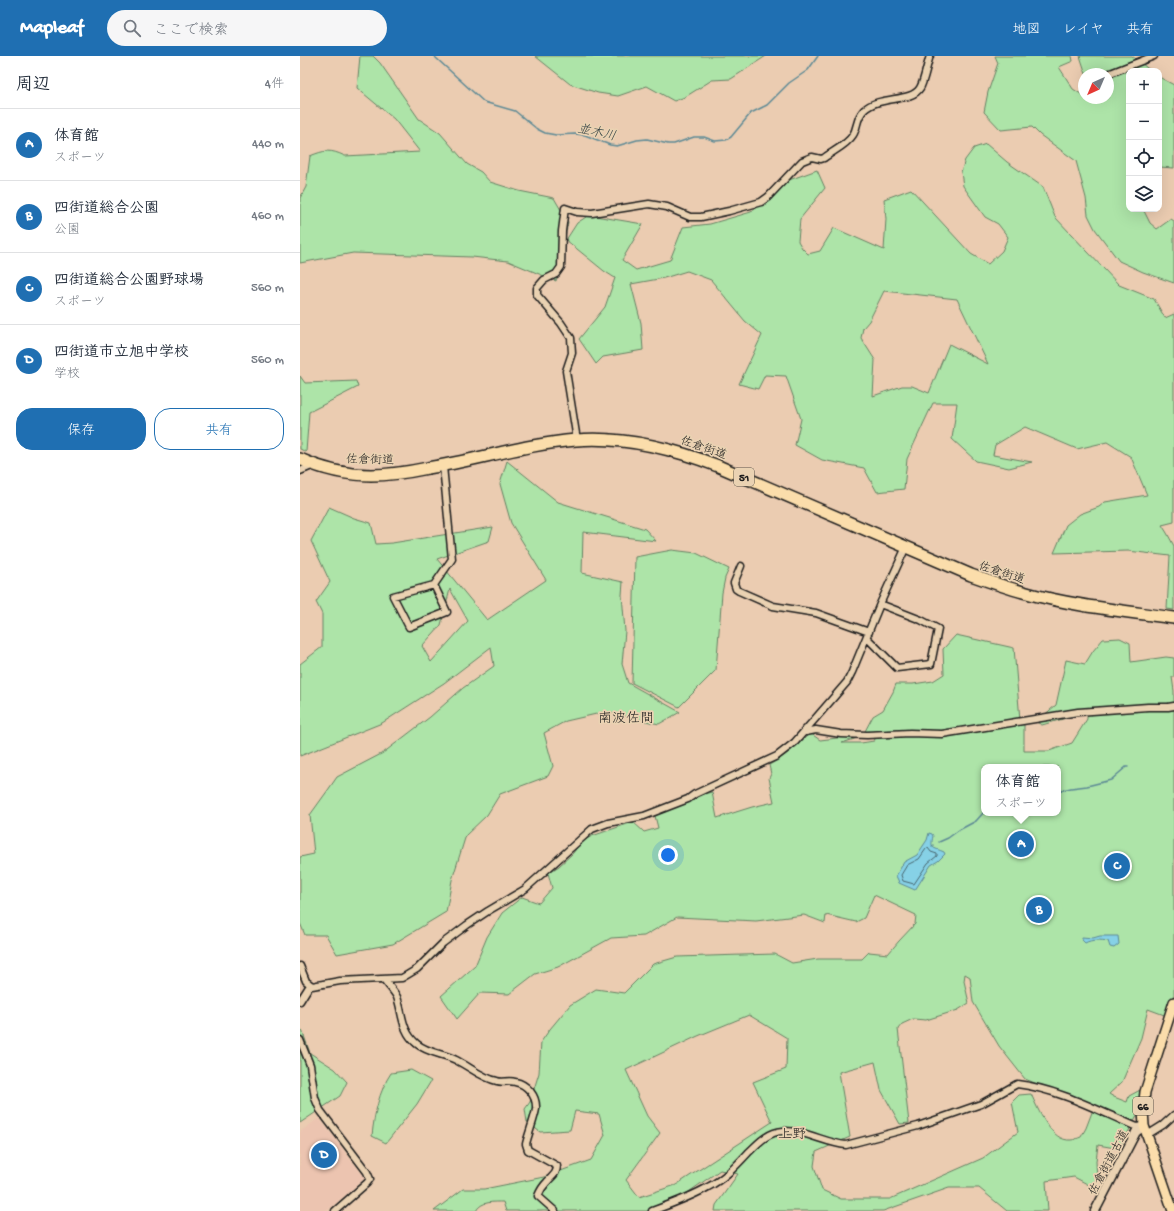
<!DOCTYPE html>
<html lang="ja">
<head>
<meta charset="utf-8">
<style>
	:root { --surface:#fff; --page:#f6f6f7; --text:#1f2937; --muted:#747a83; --line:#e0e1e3; --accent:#1f6fb2 }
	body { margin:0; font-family:"Gochi Hand","Klee One",sans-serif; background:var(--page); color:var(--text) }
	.controls { position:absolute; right:12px; top:12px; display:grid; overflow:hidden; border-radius:8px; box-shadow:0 4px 16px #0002 }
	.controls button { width:36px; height:36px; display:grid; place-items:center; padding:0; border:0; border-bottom:1px solid var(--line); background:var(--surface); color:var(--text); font:20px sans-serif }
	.compass { position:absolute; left:778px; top:12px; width:36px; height:36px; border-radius:50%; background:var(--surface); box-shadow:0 4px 16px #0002; rotate:224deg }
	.you { position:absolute; left:368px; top:799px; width:14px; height:14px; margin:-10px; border:3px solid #fff; border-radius:50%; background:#1a73e8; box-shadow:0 0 0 6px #1a73e833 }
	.badge { display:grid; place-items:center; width:26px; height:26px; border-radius:50%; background:var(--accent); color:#fff; font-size:13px; font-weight:700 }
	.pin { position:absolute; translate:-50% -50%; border:2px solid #fff; box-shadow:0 1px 4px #0006 }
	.popup { position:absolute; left:681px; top:708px; width:80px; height:52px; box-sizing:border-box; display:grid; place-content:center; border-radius:8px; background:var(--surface); filter:drop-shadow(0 1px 3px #0005); font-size:13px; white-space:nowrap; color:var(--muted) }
	.popup b { font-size:15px; color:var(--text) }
	.popup::after { content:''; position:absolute; left:50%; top:100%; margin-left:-8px; border:8px solid transparent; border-top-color:var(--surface) }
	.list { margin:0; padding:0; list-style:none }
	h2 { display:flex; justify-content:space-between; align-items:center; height:52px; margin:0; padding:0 16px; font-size:17px }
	h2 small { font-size:13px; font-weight:400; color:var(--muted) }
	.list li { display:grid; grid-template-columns:26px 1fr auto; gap:12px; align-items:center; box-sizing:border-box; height:72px; padding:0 16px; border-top:1px solid var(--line) }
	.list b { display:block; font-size:15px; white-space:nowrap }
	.list p { margin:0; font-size:13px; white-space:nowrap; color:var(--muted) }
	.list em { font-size:13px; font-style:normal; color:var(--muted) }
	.actions { display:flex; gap:8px; padding:12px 16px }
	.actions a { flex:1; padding:9px 0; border:1px solid var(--accent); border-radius:16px; text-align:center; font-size:14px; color:var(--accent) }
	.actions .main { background:var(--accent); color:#fff }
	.icon { flex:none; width:22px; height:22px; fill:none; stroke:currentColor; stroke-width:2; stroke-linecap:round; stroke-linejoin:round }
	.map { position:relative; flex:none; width:874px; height:1155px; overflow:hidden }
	header { display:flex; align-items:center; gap:24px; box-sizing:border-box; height:56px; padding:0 20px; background:var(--accent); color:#fff }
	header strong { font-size:19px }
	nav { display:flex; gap:22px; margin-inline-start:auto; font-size:14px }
	.search { width:280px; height:36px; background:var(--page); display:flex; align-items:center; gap:10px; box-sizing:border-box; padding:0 14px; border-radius:22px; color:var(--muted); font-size:15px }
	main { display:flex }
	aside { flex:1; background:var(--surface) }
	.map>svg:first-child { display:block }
</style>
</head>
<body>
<header>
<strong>Mapleaf</strong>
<div class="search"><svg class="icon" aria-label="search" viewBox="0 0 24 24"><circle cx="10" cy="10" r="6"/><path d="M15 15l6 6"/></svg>ここで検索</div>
<nav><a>地図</a><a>レイヤ</a><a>共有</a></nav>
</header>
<main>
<aside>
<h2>周辺<small>4件</small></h2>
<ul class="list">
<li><span class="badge">A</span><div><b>体育館</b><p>スポーツ</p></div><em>440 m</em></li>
<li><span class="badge">B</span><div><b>四街道総合公園</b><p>公園</p></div><em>460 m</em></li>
<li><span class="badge">C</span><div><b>四街道総合公園野球場</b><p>スポーツ</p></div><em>560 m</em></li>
<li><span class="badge">D</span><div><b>四街道市立旭中学校</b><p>学校</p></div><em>560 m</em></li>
</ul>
<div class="actions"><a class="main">保存</a><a>共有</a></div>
</aside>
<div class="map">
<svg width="874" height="1155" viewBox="0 0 874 1155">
	<rect width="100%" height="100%" fill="#ebccb1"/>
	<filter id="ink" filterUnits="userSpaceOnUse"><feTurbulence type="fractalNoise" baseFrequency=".025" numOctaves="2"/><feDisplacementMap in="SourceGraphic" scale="8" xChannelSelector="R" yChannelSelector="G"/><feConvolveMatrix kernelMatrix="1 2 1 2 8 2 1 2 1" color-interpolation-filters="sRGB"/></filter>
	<g filter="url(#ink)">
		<path fill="#ecc4b0" d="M19,1062l46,60 -38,33h-27v-79z"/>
		<path fill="#ade4a8" stroke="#648062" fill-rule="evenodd" d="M60,0h13l7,7 39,56 21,14 27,31 14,8 9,10 29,9 35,7 14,24 -12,59 -48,-20 -36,-4 -119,-4 -53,10v-65l6,-11 4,-31c15,-6 20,-7 35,0l75,-4 -26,-33 -37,-31z
			M235,0h231l-35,23 -19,1 -27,17 -11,4 -27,-15 -29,10 -20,-3 -28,-9z
			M695,0h77l1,5 -14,6 14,22 11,7v2h24v-24h-22l-6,-18h52l19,15h-22v138h14l7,14 7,6 14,-10 3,2v62l-31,-11 -24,-11 -24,-32 -7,-14 -2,-17 -10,-37 -36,-26 -8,-8 -31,3 -17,-18 4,-20 10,-29z
			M859,21l15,8v83l-15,-1z
			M686,88l21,18 36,25 12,30 64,68 35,14 11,19 9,-4v208l-12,3 5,8 7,13v64l-7,-1 3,-53 -42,-5 -74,2 12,-28 14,-11 19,-7 6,-5 42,-7 -16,-38 -24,-15 -30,7 -52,-22 -30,18 -2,10 39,7 -23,6 -33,-7 -24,-22 5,-36h-24l-26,56 -3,30 -27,3 -13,-24 -42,-8 -27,-15 6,-26 -15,-43 -21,-1 -7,14 -19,-5 23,-49 -17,-14 -34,-41 -24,-9 -23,7 -33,6 10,39 2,27 -40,7 -7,7 -17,-25 26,-32 10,-29 -11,-7 -38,-31 11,-17 12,-8 54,9 -21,36 14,10 34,-10 13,-33 27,-3 41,-12 38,-32 28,-10 8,18 -25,31 -2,22 4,7 6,6 12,-3 14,-23 50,22 2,-31 -2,-20 27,-10 60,65 17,10 14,-13 6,-14 -10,-13 -13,-7 -22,-31 -2,-14 4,-12 9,-12zM584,235l73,8 31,65 -39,-20 -20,49 -17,-7h-10l-29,10 2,-36 -14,-22 2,-10 6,-7z
			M0,320l5,7 51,-2 2,6 -49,25 -3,40 -6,-3z
			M207,405l51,41 87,27 11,12 -73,-9 -1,41 41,9 -1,13 3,36 -3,33 6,19 52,29 -21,12 -54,-12 -39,9 -22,12 9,33 -5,10 -48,18 -13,21 -21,20 -14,45 -6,32 -53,32 -56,10 -11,-19h-21l-5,-12v-66l14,-3 -4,-39 18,-25 9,-13 46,-24 47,-36 33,-29 31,-22 -3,-19 -47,36 -62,40 -82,33v-92l22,-17v-33l-6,-12 14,-20 -19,-41 18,-34 25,11 17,5 5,21 16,-1 101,-16 -4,14 -52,18 50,61 59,-40 -35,-57 -11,-39zM150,533l18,32 -37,41 -9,-16 19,-21z
			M372,494l24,3 33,16 -4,9 -3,15 -6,77 -37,37 -47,-24 3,-126z
			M656,579l58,13 6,72h4v31h25l23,-8 15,-24v-7l-45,13 -6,-3 20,-17 10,-45 19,4 8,-13 10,-12 17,-1 10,5 1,19 35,-5 8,1v19h-2l2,14v303l-7,22 -19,-7 -7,29 -19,44 -13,12 5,3 13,5 2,-6 13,-7 -5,26 -17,33h-5l-17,-3 -2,16 1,20 -8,4 -15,-8 -28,4 2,30h-41l-28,-23h-30l-66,23h-168l1,-6 22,-31 -18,-4 -57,40 -5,1h-152l-3,-9c-9,0 -22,-1 -27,9h-42l29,-22h21l60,-12 47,-17 14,-25 -6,-21 -24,-3 -5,19 -30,2 -13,-10 -2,-13 5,-7 9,-29 2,-31 9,-13 20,-24 26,-16 28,4 29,-29 24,-7 98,-3 17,9 26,-4h44l7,-7 19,2 11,-13 16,-17 1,-9 -42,-20 -10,23 -8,4 -30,-7 -1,8 -21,-8 -48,6 -79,-4 -33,19 -33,2 -53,29 -23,7 -26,20 -29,-1 -23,26 -16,-23 34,-30 12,-29 15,-24 20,-16 17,6 13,-15 -4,-15 11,-7 14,-13 8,-11 11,-6 41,-14 11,10 14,-4 -3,-12 44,-21 13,-3 5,26 35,-11 22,-5 -5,-24 2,-4 -2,-9c16,-8 28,-19 41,-32l10,7 43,-5 10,-19 10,-6 10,-18 3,-8h17l20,-3 11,-7 -1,-25zM567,679l8,4 -1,2 -13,2h-19zM684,711h74v46h-74zM665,918l5,3 3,25 26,44 26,33 69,28 -8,21 -5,9c-3,1 -7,3 -10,3 -20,2 -33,-31 -40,-46l-12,1 -7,7 6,30 -35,26 -93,41h-49l-19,-9 -8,-24 2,-14 34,-15 -11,-65 36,-10 6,28 19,34 9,-1 -11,-94 4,-5 11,-5 13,1 32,-10 11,-7 -5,-22zM449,959l38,23 -1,31 -33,13 19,40 -96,63 -37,12 -13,-17 34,-47 -13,-17 -21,-46 72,-34z
			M0,974h2l8,23 25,16 12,13 -7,14 -40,27z
			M111,1014l20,11 -14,23 -31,39 -14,-7c2,-21 7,-45 19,-63z"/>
		<path fill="#86d1e6" stroke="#5c8995" d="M629,777l3,1 1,2c-3,14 0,11 11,16l1,2 -7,7 -7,4 -16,25 -16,-7 -1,-3 -2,-4 8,-14 13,-7 10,-15z
			M800,880h18l1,8 -5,4 -4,-1 -2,-6c-7,-1 -16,-2 -23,2l-3,-3v-3l11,1z"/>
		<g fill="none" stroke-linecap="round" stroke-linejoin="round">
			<path stroke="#46646d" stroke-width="1" d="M628,792l3,4 6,2v2l-9,7 -14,21 -11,-3 -2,-6 6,-10 12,-6 7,-10z"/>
			<path stroke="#5c8995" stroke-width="1.5" d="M135,0l1,2 48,44 31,9 22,18 8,4 11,2 19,-1 10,1 25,10 7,1 20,-6 10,-1 21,5h6l20,-7h10l11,4 11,-1 5,-3 20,-24 16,-8 22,-22 19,-13 10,-14
				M758,735l13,-3 16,-2 24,-6 15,-13h2
				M639,786l9,-4 11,-8 17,-9 8,-9
				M632,791l2,-2"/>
			<defs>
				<path id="street" d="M808,18l46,-18
					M277,384l-11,-69 6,-18 -1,-15 -10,-15 -24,-28v-7l7,-8 12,-6 5,-7 1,-36 3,-23 12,4 15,1 57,-9 18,3 23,10h11l28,-6 32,-9 7,-5 34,-36 10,-4 9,2 3,-1c9,-7 23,-13 29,-23 5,-8 3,-17 11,-25 15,-15 47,-7 56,-22 4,-6 7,-24 10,-32
					M0,415l14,-6
					M441,510l-7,17 2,6 3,2 34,15 43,7 53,19
					M134,529l13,27 -38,15 -16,-31z
					M134,529l18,-26 -9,-93
					M567,582l30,30 34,-4 7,-35 -17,-9 -41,-16
					M505,674l1,2 10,-2 25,4 26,1 43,-2 32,1 136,-22 70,-5h20l6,-1
					M0,910l6,15 6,5 28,-5 62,-3 15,-9 26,-26 24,-18 21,-14 37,-22 67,-60 16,-6 36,-7 44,-17 7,-5 82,-38 18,-14 52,-60 5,-10 28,-68 26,-57
					M84,924c4,5 10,11 13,17 6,17 4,34 20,47 11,9 27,10 39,16 14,7 26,18 41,21 6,2 12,-1 18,1 12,2 22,14 21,27 -1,8 -8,26 -10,35l2,6 29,16c0,8 -5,10 -10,16 -4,4 -7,9 -9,14l17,15
					M0,945l10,-16
					M0,984l10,25 5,33 5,12 47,62 3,7 -3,4 -32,28
					M847,1079l16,-10 11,-10
					M352,1155c19,-7 39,-14 56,-24 16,-8 28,-21 40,-34 10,-10 20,-21 35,-22 22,-1 42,12 63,14l72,-19 63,-22 36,-20c42,5 82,27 120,43l5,-1"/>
				<path id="secondary" d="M795,1155l41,-79 8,-6"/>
				<path id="primary" d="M873,1155l-29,-85 -1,-16 2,-18 29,-90"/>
				<path id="highway" d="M0,403c22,10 46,16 71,16 19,0 38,-3 57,-7 50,-8 98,-24 148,-28 49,-4 98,9 142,26l253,109c17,6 34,12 52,17 49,14 101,19 151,26"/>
			</defs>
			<use href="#street" stroke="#1c1c1c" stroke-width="9"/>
			<use href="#secondary" stroke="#1c1c1c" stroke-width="11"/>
			<use href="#primary" stroke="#1c1c1c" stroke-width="12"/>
			<use href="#highway" stroke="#1c1c1c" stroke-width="14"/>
			<use href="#street" stroke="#ead2b2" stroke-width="6"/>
			<use href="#secondary" stroke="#ead2b2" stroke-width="8"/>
			<use href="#primary" stroke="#fbddab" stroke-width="9"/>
			<use href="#highway" stroke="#fbddab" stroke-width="11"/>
		</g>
	</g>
	<g text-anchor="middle" stroke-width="3.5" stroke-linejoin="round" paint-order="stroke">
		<g fill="#ead2b2" stroke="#5a5349" stroke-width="1">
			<rect x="434" y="412" width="20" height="18" rx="3"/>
			<rect x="833" y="1041" width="20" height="18" rx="3"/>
		</g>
		<g font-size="11" font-weight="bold" fill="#1c1c1c">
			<text x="444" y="425">51</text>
			<text x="843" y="1054">66</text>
		</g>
		<g font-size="12" fill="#1c1c1c" stroke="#ead2b2">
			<text transform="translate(404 391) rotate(19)" y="4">佐倉街道</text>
			<text transform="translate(70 403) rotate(1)" y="4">佐倉街道</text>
			<text transform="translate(702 516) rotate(18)" y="4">佐倉街道</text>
			<text transform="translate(808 1106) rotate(-62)" y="4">佐倉街道古道</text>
		</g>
		<g font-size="13" font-style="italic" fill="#314044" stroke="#ead2b2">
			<text transform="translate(297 75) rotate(12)" y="5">並木川</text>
		</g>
		<g font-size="14" fill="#1c1c1c" stroke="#ead2b2">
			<text x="326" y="666">南波佐間</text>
			<text x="492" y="1082">上野</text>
		</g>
	</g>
</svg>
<div class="controls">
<button>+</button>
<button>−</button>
<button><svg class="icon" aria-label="locate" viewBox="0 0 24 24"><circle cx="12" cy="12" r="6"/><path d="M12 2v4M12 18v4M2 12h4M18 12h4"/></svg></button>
<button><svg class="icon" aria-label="layers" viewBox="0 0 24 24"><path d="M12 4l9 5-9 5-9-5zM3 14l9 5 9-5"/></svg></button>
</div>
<svg class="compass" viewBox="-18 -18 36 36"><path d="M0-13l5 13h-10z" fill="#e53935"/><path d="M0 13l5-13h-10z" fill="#747a83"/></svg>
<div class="you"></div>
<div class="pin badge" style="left:721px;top:788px">A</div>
<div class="popup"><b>体育館</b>スポーツ</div>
<div class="pin badge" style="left:739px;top:854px">B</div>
<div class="pin badge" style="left:817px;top:810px">C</div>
<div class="pin badge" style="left:24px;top:1099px">D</div>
</div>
</main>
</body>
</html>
